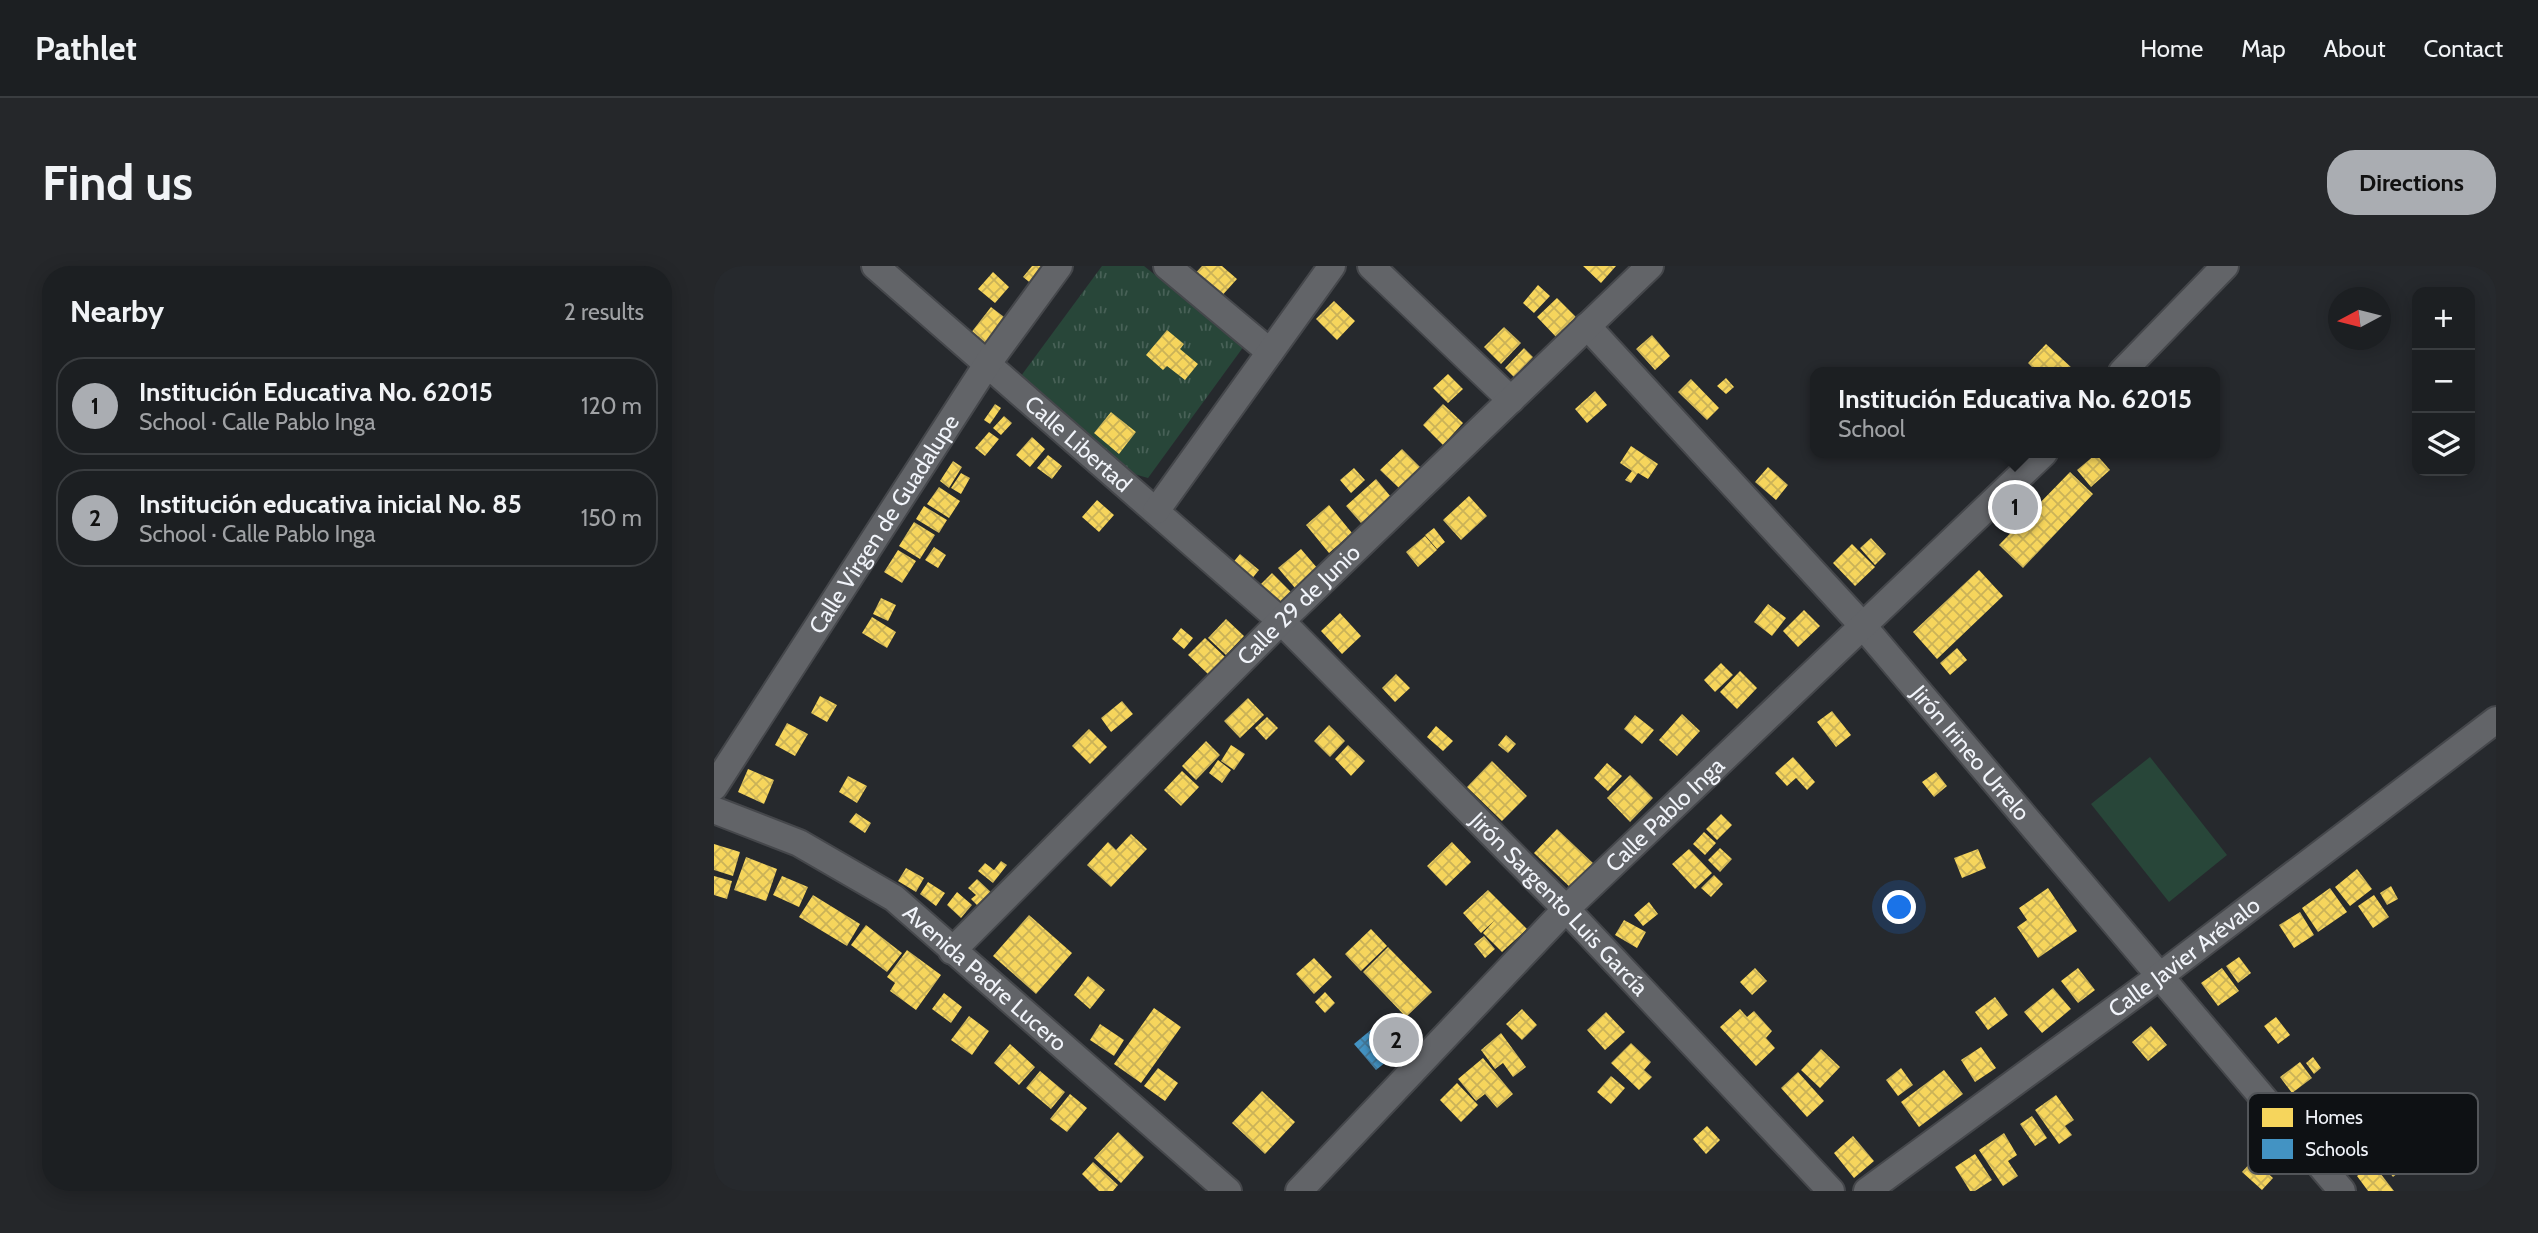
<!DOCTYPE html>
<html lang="en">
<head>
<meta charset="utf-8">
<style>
	:root { --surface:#1c1f22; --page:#25272a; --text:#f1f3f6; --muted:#a0a2a5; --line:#3a3d40; --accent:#aaadb2 }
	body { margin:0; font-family:Cabin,sans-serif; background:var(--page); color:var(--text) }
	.controls { position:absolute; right:21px; top:21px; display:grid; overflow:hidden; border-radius:14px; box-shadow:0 4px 18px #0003 }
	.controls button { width:63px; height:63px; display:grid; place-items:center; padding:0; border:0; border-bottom:2px solid var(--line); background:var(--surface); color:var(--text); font:35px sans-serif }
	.compass { position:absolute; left:1614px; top:21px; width:63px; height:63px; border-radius:50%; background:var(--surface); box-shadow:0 4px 18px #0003; rotate:263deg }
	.you { position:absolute; left:1186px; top:642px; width:24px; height:24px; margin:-18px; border:5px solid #fff; border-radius:50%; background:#1a73e8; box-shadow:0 0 0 10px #1a73e833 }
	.badge { display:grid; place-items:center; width:46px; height:46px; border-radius:50%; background:var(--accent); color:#111; font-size:23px; font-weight:700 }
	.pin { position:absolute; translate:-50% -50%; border:4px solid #fff; box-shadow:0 2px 7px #0006 }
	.popup { position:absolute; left:1096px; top:101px; width:410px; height:91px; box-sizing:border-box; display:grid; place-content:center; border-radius:14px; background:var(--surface); filter:drop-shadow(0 2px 5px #0005); font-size:23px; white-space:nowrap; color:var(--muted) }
	.popup b { font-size:26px; color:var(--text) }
	.popup::after { content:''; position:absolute; left:50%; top:100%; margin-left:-14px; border:14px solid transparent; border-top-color:var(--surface) }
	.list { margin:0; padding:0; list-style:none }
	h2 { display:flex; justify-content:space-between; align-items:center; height:91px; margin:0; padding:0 28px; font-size:30px }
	h2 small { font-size:23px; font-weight:400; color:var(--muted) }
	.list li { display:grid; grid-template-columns:46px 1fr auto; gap:21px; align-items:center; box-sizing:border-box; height:98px; margin:0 14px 14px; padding:0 14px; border:2px solid var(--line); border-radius:28px }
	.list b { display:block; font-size:26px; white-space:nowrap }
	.list p { margin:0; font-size:23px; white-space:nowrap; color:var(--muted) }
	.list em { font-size:23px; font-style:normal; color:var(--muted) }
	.icon { flex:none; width:38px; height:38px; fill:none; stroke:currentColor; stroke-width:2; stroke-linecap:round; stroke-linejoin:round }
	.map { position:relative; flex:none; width:1782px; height:925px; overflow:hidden; border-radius:28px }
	header { display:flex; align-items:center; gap:42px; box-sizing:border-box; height:98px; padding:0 35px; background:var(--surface); border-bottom:2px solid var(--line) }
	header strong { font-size:33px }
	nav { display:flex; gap:38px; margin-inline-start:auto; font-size:24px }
	.intro { display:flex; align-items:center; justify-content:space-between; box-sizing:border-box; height:168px; padding:0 42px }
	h1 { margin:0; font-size:49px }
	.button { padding:18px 32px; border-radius:28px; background:var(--accent); color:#111; font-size:24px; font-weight:700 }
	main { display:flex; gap:42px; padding:0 42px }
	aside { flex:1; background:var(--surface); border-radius:28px; box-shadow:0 4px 18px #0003 }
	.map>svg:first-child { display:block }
</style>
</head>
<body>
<header>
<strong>Pathlet</strong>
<nav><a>Home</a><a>Map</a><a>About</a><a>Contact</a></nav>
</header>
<div class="intro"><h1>Find us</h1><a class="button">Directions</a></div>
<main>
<aside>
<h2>Nearby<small>2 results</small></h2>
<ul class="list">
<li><span class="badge">1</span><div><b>Institución Educativa No. 62015</b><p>School · Calle Pablo Inga</p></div><em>120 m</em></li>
<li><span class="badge">2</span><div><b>Institución educativa inicial No. 85</b><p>School · Calle Pablo Inga</p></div><em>150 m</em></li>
</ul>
</aside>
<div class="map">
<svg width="1782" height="925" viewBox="0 0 1782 925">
	<defs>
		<pattern id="park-tufts" width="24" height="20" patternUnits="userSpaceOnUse" patternTransform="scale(1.75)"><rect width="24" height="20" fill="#284639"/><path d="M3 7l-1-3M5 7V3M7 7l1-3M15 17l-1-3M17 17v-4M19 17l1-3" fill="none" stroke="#486157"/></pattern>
		<pattern id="homes-cross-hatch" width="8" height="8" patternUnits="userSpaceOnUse" patternTransform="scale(1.75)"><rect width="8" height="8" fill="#f6d55c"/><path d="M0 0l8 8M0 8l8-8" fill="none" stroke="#cab258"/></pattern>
		<pattern id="schools-cross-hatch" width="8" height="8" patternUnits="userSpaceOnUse" patternTransform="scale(1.75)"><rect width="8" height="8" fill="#4393c3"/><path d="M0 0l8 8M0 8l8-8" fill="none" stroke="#457999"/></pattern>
	</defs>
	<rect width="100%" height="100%" fill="#26292d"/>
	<path fill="url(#park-tufts)" d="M388,0h42l100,80 -96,132 -14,-4 -116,-94z"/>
	<path fill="#284639" d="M1436,491l77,98 -58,47 -78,-98z"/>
	<path fill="url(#homes-cross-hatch)" d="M318,0h16l-10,23 -15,-12z
		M488,0h20l15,13 -19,21 -26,-23z
		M869,0h33l-15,17z
		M279,6l16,15 -14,16 -17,-14z
		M824,19l12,11 -16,17 -11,-10z
		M843,32l20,20 -20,20 -20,-21z
		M620,35l21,20 -18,19 -21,-21z
		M277,41l21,16 -20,27 -22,-16z
		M790,61l17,16 -20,21 -17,-17z
		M453,64l17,14 -4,5 18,15 -13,16 -18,-14 -4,4 -17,-15z
		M938,69l18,21 -15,14 -19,-21z
		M1332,78l27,25 -3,3h-33l-9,-9z
		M810,82l9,9 -19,20 -9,-9z
		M734,108l15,15 -15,14 -15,-15z
		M1012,112l8,9 -8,7 -9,-8z
		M977,113l28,29 -12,12 -29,-28z
		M881,125l12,14 -20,18 -12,-14z
		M281,138l6,4 -11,16 -6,-4z
		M729,138l20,19 -20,22 -20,-20z
		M397,146l25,20 -17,22 -25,-21z
		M290,150l8,7 -11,12 -8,-7z
		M275,166l10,7 -14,17 -10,-8z
		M318,171l13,12 -15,18 -14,-12z
		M917,180l27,18 -10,15 -10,-6 -7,10 -6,-3 7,-9 -12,-8z
		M688,183l19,19 -21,21 -20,-19z
		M1382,188l14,16 -19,17 -14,-17z
		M334,189l14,11 -10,13 -15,-11z
		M239,195l9,6 -13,21 -9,-7z
		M1054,201l20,18 -12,15 -21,-18z
		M640,202l11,12 -14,13 -11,-13z
		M1356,206l23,22 -70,74 -24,-23z
		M247,207l9,5 -9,16 -10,-6z
		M662,213l15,18 -30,26 -15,-17z
		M225,221l21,14 -11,17 -22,-14z
		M755,230l18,20 -26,24 -18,-20z
		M383,234l17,15 -15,17 -17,-15z
		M615,239l23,28 -23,20 -23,-28z
		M210,240l23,14 -8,13 -23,-14z
		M200,256l21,13 -15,24 -21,-13z
		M720,262l11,14 -8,7 -12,-14z
		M711,270l12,14 -19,17 -12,-15z
		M1157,272l15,16 -11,11 -15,-17z
		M1138,278l23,23 -20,19 -22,-23z
		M220,281l12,8 -8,13 -13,-8z
		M587,283l17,20 -23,19 -17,-20z
		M184,284l18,11 -14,22 -18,-11z
		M526,288l19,16 -9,11 -19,-16z
		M1265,304l24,26 -66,63 -24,-27z
		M558,307l21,21 -18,18 -21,-21z
		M167,332l15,7 -8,16 -15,-7z
		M1054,338l18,14 -14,18 -18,-14z
		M1090,344l16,16 -22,21 -15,-16z
		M626,347l21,23 -19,18 -21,-23z
		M158,351l24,15 -9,16 -25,-15z
		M512,353l18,17 -18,19 -18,-17z
		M467,362l12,10 -9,11 -12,-10z
		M491,372l20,19 -17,17 -20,-19z
		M1243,382l10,12 -17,15 -10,-12z
		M1007,397l12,12 -18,17 -11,-12z
		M1026,405l17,17 -20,21 -17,-17z
		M682,408l14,14 -15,14 -13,-14z
		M106,430l17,9 -10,17 -16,-9z
		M534,432l16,17 -24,23 -16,-17z
		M408,435l11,13 -22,18 -10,-14z
		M1118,445l19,24 -15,12 -19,-25z
		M968,448l18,17 -23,25 -18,-16z
		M921,449l19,15 -12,14 -18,-15z
		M553,451l11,11 -12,12 -11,-12z
		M73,457l21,11 -13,22 -20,-11z
		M615,459l16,16 -15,16 -16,-16z
		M722,460l17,15 -10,10 -16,-14z
		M375,463l18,18 -17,17 -18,-18z
		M792,469l10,9 -8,9 -10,-8z
		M492,475l14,14 -24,25 -14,-14z
		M517,479l14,9 -11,16 -13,-9z
		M634,479l17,16 -14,15 -16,-17z
		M1079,491l22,25 -8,8 -11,-12 -9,8 -12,-13z
		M504,494l13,10 -9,13 -13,-10z
		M778,495l35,35 -25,25 -35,-34z
		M893,497l15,13 -14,15 -14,-13z
		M34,503l26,11 -10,24 -26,-12z
		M468,505l17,16 -18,19 -17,-16z
		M1222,506l11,14 -13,11 -12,-15z
		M916,509l23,23 -23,24 -23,-24z
		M134,510l19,10 -10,17 -18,-11z
		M142,547l15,10 -6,10 -16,-11z
		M1007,548l11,11 -15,15 -11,-11z
		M843,563l38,36 -23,24 -38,-36z
		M990,566l12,11 -11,12 -12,-11z
		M417,568l16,15 -36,38 -24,-22 21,-23 8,8z
		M738,576l19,20 -25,24 -19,-20z
		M0,578l26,8 -7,24 -19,-6z
		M1006,582l12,11 -12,13 -12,-12z
		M975,583l23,24 -17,16 -23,-25z
		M1264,583l8,19 -24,10 -8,-20z
		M32,591l31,12 -11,32 -32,-11z
		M287,595l6,4 -14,18 -15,-12 7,-8 9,7z
		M192,602l18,10 -8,14 -18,-11z
		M1643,603l15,20 -22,17 -15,-19z
		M1000,609l9,9 -12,13 -10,-9z
		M0,610l18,5 -5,18 -13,-4z
		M68,610l26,11 -9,20 -26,-12z
		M263,613l18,17 -13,14 -11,-11 5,-4 -8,-7z
		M214,616l17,11 -9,13 -16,-12z
		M1677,620l7,13 -11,6 -7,-12z
		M1334,622l29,43 -39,27 -21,-31 10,-7 -8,-12z
		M1616,622l17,24 -29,20 -16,-24z
		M774,624l39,39 -25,23 -19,-19 12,-13 -14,13 -18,-20z
		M243,626l15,13 -11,13 -14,-13z
		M99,629l47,29 -13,22 -48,-29z
		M1660,629l15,22 -16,11 -15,-22z
		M935,636l9,12 -15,12 -9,-11z
		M1586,646l14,23 -20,13 -15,-23z
		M315,649l43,38 -36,41 -43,-38z
		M910,654l22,12 -9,16 -22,-13z
		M152,659l36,28 -15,19 -36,-27z
		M657,663l16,17 -26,25 -16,-17z
		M770,670l11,13 -10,9 -11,-14z
		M674,681l44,45 -26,25 -43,-45z
		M193,684l34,25 -25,35 -26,-19 5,-8 -8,-6z
		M1525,691l12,16 -13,10 -12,-17z
		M600,692l18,19 -18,17 -18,-20z
		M1041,702l12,13 -15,14 -12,-13z
		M1364,702l17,22 -17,13 -17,-22z
		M1508,702l17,23 -21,15 -17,-23z
		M374,710l17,14 -15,19 -16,-14z
		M1339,722l18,21 -29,24 -18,-21z
		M611,726l10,11 -10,10 -10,-11z
		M230,727l18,14 -11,16 -19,-14z
		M1281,731l13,18 -20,15 -13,-18z
		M440,742l27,19 -40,56 -27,-19z
		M808,743l15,16 -15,15 -16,-16z
		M1026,743l7,8 7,-6 18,20 -6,7 9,10 -19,18 -36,-39z
		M892,746l19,20 -20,18 -18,-20z
		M255,750l20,15 -17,24 -21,-15z
		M1562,751l14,18 -12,9 -14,-18z
		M386,758l24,16 -10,16 -24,-16z
		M1437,760l16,19 -19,16 -16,-19z
		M787,767l25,34 -13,10 -10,-14 -8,6 -14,-19z
		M917,777l20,19 -7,8 8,7 -13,13 -28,-27z
		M296,778l25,23 -16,18 -25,-22z
		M1267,781l15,21 -21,14 -14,-22z
		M1107,783l19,18 -20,21 -19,-18z
		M1599,791l8,11 -7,6 -8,-11z
		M769,792l30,36 -16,14 -12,-14 -9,7 -18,-22z
		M1586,796l12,16 -20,15 -12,-16z
		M444,802l20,15 -13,18 -21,-15z
		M1187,802l12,17 -15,11 -12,-16z
		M1230,804l19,24 -44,33 -18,-25z
		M326,805l25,21 -14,17 -25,-21z
		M1084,806l26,29 -17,16 -26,-29z
		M897,810l14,12 -14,16 -14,-12z
		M743,817l21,22 -17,17 -21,-22z
		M548,825l33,31 -30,32 -33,-31z
		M356,828l17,14 -20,24 -17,-13z
		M1342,829l18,25 -9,6 7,9 -13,9 -24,-34z
		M1620,842l17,19 -21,18 -16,-19z
		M1318,850l15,22 -12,8 -15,-22z
		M993,860l13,14 -14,14 -13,-15z
		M404,866l26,25 -23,26 -27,-25z
		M1290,867l13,22 -9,6 10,15 -15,10 -24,-36z
		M1139,870l21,25 -20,17 -20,-25z
		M1683,880l13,17 -17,14 -13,-17z
		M1261,888l17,26 -17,11h-5l-15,-24z
		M1539,894l20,18 -11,12 -20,-18z
		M379,896l25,23 -5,6h-14l-17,-17z
		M1659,898l21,27h-26l-11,-15z"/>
	<path fill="url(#schools-cross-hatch)" d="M670,753l22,27 -30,24 -22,-26z"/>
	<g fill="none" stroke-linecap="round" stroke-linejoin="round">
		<defs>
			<g id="minor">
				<path id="s1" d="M161,0l406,355 285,288 265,282"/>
				<path d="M453,0l103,86"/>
				<path d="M657,0l140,134"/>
				<path id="s2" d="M873,60l276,300 479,565"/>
				<path d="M1408,106l103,-106"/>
				<path d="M442,245l176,-245"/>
				<path id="s3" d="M0,521l274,-424 71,-97"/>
				<path id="s4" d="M0,544l85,33 95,55 334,293"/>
				<path id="s5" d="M238,685l329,-330 369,-355"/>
				<path id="s6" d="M585,925l267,-282 478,-456"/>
				<path id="s7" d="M1153,925l293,-215 336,-256"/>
			</g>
		</defs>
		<use href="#minor" stroke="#45474b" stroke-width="30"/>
		<use href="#minor" stroke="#626468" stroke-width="26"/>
	</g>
	<g text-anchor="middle" stroke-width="7" stroke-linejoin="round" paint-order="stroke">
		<g font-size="23" fill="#f1f4fa" stroke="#0e1114">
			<text dy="8" stroke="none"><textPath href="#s1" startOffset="270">Calle Libertad</textPath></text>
			<text dy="8" stroke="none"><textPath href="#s3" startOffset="313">Calle Virgen de Guadalupe</textPath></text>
			<text dy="8" stroke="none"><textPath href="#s5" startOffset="490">Calle 29 de Junio</textPath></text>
			<text dy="8" stroke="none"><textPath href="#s2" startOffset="574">Jirón Irineo Urrelo</textPath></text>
			<text dy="8" stroke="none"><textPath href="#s6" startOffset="525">Calle Pablo Inga</textPath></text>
			<text dy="8" stroke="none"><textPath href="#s1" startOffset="936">Jirón Sargento Luis García</textPath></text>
			<text dy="8" stroke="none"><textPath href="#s7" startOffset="394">Calle Javier Arévalo</textPath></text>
			<text dy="8" stroke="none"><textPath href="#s4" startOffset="322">Avenida Padre Lucero</textPath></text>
		</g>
	</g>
	<rect x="1534" y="827" width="230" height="81" rx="10" fill="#0e1114" stroke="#525559" stroke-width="2"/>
	<rect x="1548" y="842" width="31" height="19" fill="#f6d55c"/>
	<rect x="1548" y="873" width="31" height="20" fill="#4393c3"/>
	<g font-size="19" fill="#f1f4fa">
		<text x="1591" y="858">Homes</text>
		<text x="1591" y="890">Schools</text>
	</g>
</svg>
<div class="controls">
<button>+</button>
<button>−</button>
<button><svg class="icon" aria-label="layers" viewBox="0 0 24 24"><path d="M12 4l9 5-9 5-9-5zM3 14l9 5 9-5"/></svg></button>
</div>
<svg class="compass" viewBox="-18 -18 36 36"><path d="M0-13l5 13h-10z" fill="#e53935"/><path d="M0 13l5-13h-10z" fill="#a0a2a5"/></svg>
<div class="you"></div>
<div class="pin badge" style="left:1301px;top:241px">1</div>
<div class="popup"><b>Institución Educativa No. 62015</b>School</div>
<div class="pin badge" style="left:682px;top:774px">2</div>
</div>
</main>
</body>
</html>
